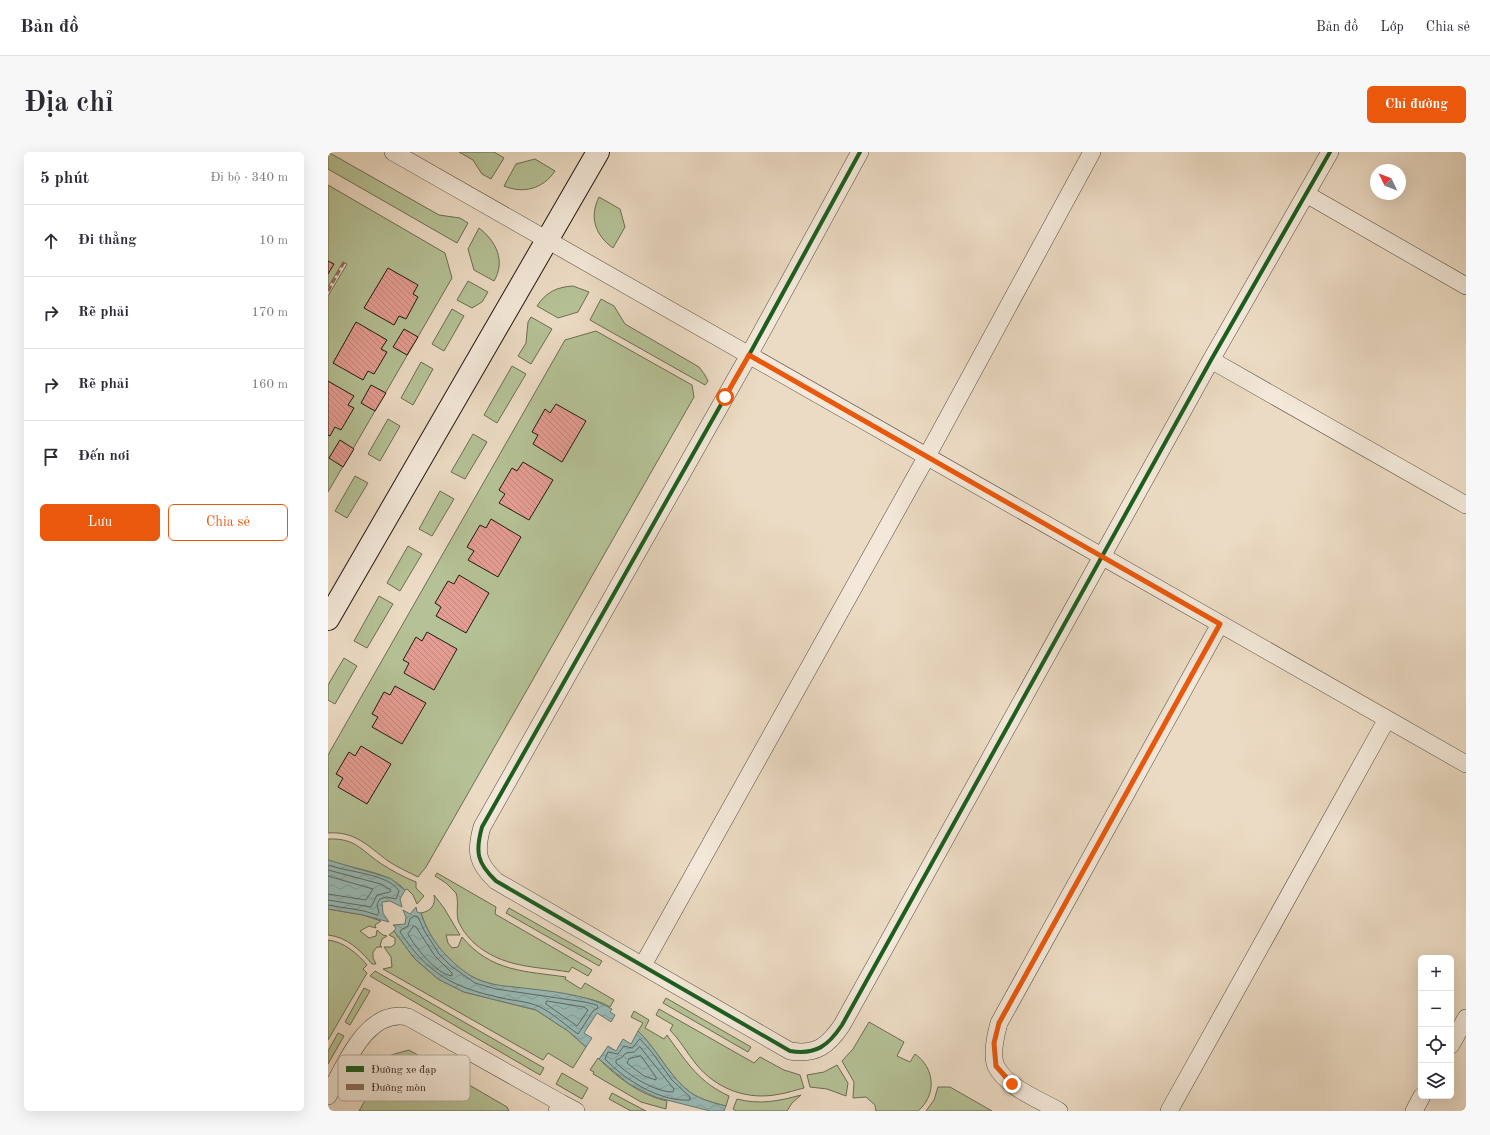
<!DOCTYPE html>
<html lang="vi">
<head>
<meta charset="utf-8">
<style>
	:root { --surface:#fff; --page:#f7f7f7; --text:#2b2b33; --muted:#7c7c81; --line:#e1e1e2; --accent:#ea580c }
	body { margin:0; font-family:"Old Standard TT",serif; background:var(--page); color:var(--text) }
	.controls { position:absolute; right:12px; bottom:12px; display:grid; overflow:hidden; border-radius:6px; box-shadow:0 4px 16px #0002 }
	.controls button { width:36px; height:36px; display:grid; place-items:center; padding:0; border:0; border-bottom:1px solid var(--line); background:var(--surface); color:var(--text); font:20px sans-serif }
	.compass { position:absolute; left:1042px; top:12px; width:36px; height:36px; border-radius:50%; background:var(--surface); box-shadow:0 4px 16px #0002; rotate:313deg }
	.stop { position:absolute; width:12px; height:12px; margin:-9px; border:3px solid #ea580c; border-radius:50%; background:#fff }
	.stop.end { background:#ea580c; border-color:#fff; box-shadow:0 1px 4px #0008 }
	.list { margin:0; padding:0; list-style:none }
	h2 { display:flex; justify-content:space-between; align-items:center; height:52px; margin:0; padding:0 16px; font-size:17px }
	h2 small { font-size:13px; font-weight:400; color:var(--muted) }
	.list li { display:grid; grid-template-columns:26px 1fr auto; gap:12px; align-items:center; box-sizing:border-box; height:72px; padding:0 16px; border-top:1px solid var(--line) }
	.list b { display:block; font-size:15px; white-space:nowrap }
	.list em { font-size:13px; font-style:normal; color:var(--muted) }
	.actions { display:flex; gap:8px; padding:12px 16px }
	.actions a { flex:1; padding:9px 0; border:1px solid var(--accent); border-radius:6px; text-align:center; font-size:14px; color:var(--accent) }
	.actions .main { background:var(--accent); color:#fff }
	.icon { flex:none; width:22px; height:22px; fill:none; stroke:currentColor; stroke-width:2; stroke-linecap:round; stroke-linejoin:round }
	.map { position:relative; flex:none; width:1138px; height:959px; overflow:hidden; border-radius:6px }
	header { display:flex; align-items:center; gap:24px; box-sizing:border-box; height:56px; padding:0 20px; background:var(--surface); border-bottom:1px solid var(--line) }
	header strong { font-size:19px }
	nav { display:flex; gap:22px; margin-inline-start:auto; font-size:14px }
	.intro { display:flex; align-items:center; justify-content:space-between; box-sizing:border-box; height:96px; padding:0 24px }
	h1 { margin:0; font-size:28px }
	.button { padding:10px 18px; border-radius:6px; background:var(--accent); color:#fff; font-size:14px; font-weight:700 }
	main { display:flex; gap:24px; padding:0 24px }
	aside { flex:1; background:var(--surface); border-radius:6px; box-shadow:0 4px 16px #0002 }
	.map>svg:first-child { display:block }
</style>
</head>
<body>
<header>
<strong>Bản đồ</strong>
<nav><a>Bản đồ</a><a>Lớp</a><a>Chia sẻ</a></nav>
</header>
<div class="intro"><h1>Địa chỉ</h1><a class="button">Chỉ đường</a></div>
<main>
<aside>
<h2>5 phút<small>Đi bộ · 340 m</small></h2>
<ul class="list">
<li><svg class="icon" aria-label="ahead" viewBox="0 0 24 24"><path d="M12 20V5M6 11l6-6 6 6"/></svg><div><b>Đi thẳng</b></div><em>10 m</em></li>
<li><svg class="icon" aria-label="right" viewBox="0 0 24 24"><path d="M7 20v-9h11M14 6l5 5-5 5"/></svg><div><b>Rẽ phải</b></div><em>170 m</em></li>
<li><svg class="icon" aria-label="right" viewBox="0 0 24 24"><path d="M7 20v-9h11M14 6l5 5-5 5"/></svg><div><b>Rẽ phải</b></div><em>160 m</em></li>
<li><svg class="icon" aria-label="arrive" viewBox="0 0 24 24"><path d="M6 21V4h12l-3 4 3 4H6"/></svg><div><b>Đến nơi</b></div></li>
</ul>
<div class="actions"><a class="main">Lưu</a><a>Chia sẻ</a></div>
</aside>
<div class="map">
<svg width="1138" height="959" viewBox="0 0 1138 959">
	<defs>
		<pattern id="water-waves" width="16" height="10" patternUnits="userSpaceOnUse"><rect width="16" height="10" fill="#99bbb7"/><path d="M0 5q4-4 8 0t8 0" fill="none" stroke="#84a09c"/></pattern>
		<pattern id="building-back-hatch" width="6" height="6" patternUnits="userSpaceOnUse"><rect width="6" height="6" fill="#e49d92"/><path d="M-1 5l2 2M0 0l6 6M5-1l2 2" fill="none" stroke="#c3867d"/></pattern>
	</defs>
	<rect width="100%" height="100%" fill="#ecdbc4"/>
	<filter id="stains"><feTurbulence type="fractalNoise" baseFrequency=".005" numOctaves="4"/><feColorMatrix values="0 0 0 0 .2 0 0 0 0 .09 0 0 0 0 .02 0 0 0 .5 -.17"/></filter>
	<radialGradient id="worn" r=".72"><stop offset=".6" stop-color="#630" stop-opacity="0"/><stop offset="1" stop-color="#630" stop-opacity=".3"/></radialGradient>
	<path fill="#b5c196" stroke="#6c6c53" d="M0,0l111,63 21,3 8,5 -11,20 -129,-74z
		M131,0h35l10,6 -13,21 -9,-5 -9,-14z
		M207,7l20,12c-12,18 -32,23 -51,15l12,-22z
		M0,33l117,68 7,25 -124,214v-196l19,-32 -4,-2 -15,25z
		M271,45l21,12 5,18 -12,21c-18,-13 -24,-31 -14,-51z
		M151,76c17,13 27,33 15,53l-20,-11 -6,-21z
		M140,129l20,11 -6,10 -10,6 -15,-8z
		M245,134l16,6 -11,20 -20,6 -21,-12c9,-14 20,-19 36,-20z
		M273,147l13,7 11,18 74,43 6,8 3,6 -3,4 -115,-65z
		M124,157l12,7 -20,35 -12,-7z
		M203,165l21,12 -21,35 -13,-8 8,-13 2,-21z
		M268,179l96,54 2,12 -268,470 -8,10c-10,-5 -21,-10 -30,-16 -20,-15 -33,-30 -60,-28v-78l237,-415z
		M93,210l12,7 -20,36 -12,-7z
		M184,214l14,8 -29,49 -13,-8z
		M60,267l12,7 -20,35 -12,-7z
		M145,282l14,8 -22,37 -14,-7z
		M27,324l13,7 -21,35 -12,-7z
		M112,339l14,8 -22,37 -13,-7z
		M80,394l14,8 -22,37 -13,-8z
		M51,444l14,8 -26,44 -13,-7z
		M16,506l13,8 -22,38 -7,-4v-15z
		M0,687c27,-1 32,10 52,24 11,7 23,14 36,19v6l8,8 -7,8 -4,-9 -6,-6 -2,1c-19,-20 -52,-20 -77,-30z
		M109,721l59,34 -1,7 97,56 -4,6 -16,-9 -3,5c-36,-6 -66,-4 -95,-29 -6,-6 -13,-14 -16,-23 -2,-8 1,-18 -2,-27l-10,-10 -11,-7z
		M106,743l10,13 16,27h-14l2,8 4,5 6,-1 4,-10c29,35 63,34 104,40l-1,2 16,10 4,-6 29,17 -4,7c-14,-8 -29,-10 -44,-12 -26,-5 -60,-5 -84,-14 -29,-10 -52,-40 -61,-68 10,-2 15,-8 13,-18z
		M181,756l93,53 -3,5 -93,-53z
		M0,757l35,6 18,6 -6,4 1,3 -7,-2 -9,5 9,7 7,-2 1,-6 6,5 4,1 -5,3 -2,7 2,1h-5l-4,5v6l3,6h-4c-12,-14 -25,-27 -44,-29z
		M66,779l20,27 24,21 26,13 72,18 32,21 18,16 -13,21 -25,-15 -5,7 -160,-91 9,-2 -1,-10 -7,-10h7l4,-3v-6l-6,-3z
		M0,788c16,2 29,13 39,25l-4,4 4,4 -39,67z
		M47,819l169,97 -4,7 -170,-99z
		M36,836l6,3 -20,34 -5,-3z
		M338,846l85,49 -3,5 -85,-49z
		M331,857l95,54 6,-6 24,13 16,5 4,13c-9,2 -16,5 -24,6 -32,7 -64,-5 -84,-30 -9,-11 -16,-24 -26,-34l3,-5 -17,-10z
		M306,859l15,9 -4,8 19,11 3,-4 2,3c19,26 30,44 60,58l-3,10c-12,-3 -24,-6 -35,-13 -22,-16 -33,-43 -53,-62l5,-8 -12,-6z
		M541,870l35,20 -7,14 13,6 5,-8c20,14 22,41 3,57h-42l-1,-6 -9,-8 -13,1 1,-16 -12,-21 11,-12z
		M10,881l6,3 -16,28v-13z
		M81,898l98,57 2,4h-150l32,-56z
		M270,906c19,19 42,37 69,43l-1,8 -25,-7 -48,-28 1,-2 -4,-2z
		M509,913l11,18 -2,13 -19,-7 -17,-2 -3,-12 17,-3z
		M234,921l26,15 -6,11 -26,-15z
		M610,935h12l42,24h-66l8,-11z
		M284,941l30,16 4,2h-15l-22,-12z
		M473,943l-9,8 -5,8h-51l-3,-2 4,-10c23,6 42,2 64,-4z"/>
	<path fill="url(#water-waves)" stroke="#697a74" d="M0,708l62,18 15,12 -5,9 2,8 -12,-6 -8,1 1,11 6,9 -26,-7 -35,-6z
		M88,755l1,5 4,1c5,17 16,34 29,46 9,9 20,18 32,22 11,4 22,5 33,6 31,4 70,6 97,22l-2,3 5,3 -4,7 -14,-9 -13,20 8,5 -6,9 -18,-16 -32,-21 -72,-18 -26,-13 -24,-21 -20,-27 2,-3 -3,-3 12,-1 1,-7 -3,-7 7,4z
		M310,879c20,19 31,46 53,62 11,7 23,10 35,13l-2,5h-14l-55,-14 -26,-13 -30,-25 9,-13 8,5 7,-12 8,5z"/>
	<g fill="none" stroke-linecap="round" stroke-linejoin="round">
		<path stroke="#5e6a64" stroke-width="1" d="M0,713c19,7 61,9 71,26l-3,8 -10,-2 -6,2 -3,5 2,9 -2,2 -13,-4 -36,-6
			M0,718l53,14 10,6 -1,2 -13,3 -6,12 -43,-7
			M0,724l45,13 -7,11 -38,-6
			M87,764l3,1 6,13 15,24 12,12 24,17 21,6 89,13 12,3 1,3 -5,3 -15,23c-13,-9 -25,-21 -40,-28 -12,-5 -24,-5 -36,-8 -48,-10 -74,-24 -102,-66l1,-2 7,-4 2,-7z
			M86,774l2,1 19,29 17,17v3c-16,-2 -37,-29 -44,-42z
			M219,849l37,6 4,3 -11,16 -31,-22z
			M312,887l11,12 21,29 18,17v3c-30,2 -65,-20 -85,-41l3,-7 10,2 6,-8 8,2z
			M312,895l34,42 -1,3c-19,0 -44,-17 -57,-29v-3l5,-2 5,-5 8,-1z
			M313,904l15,21v3l-12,-4 -17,-13 2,-4z"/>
	</g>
	<path fill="url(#building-back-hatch)" stroke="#221810" d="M0,109l6,3 -6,10z
		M60,116l30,17 -5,9 5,3 -12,22 -7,-3 -5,9 -30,-17z
		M28,170l31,18 -6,9 6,3 -13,22 -6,-3 -5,9 -30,-17z
		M76,177l14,8 -11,18 -14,-8z
		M0,229l26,15 -6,9 6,3 -13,22 -6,-3 -5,9 -2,-1z
		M43,233l15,8 -11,18 -14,-8z
		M228,252l30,17 -24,41 -29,-18 5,-9 -6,-3 13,-23 5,4z
		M12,288l14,9 -11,18 -14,-9z
		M195,310l30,18 -24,40 -30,-17 6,-9 -6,-4 13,-22 5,3z
		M163,367l30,18 -23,40 -30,-17 6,-9 -7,-4 13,-22 6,3z
		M131,423l30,18 -23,40 -30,-17 5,-9 -6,-4 13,-22 6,3z
		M99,480l30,17 -23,41 -30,-17 5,-10 -6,-3 13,-23 6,4z
		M67,534l31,17 -24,41 -30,-17 6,-10 -6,-3 12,-22 6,3z
		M33,594l30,18 -24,40 -29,-17 5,-9 -7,-4 13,-22 6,4z"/>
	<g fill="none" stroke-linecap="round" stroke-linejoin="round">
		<defs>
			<path id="street" d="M65,0l1073,612
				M532,0l-111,203 -267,472c-7,25 -5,36 14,54l294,170c26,4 38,-5 52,-26l369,-665 119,-208
				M978,42l160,92
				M883,208l255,145
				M315,813l284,-509 165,-304
				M1123,893l15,-27
				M0,944c17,-30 38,-88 80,-79l153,86 -4,8
				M233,951l15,8
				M731,959c-19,-11 -53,-24 -63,-45 -5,-11 0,-32 3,-43l221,-399
				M841,959l218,-392
				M1086,959l8,-15"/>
			<path id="secondary" d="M0,467l270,-467"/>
		</defs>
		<use href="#street" stroke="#54493d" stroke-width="18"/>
		<use href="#secondary" stroke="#221810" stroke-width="24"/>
		<use href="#street" stroke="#f3e8d9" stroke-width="17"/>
		<use href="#secondary" stroke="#f3e8d9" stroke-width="22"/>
		<path stroke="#8d6e63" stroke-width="3" stroke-dasharray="6 3" stroke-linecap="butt" d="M0,139l16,-29"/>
		<defs>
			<path id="cycleway" d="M532,0l-111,203 -267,472c-7,25 -5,36 14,54l294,170c26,4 38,-5 52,-26l369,-665 119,-208"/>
		</defs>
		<use href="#cycleway" stroke="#f3e8d9" stroke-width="6"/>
		<use href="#cycleway" stroke="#1b5e20" stroke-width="4"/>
	</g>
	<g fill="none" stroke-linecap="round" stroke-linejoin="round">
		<path stroke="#ea580c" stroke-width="5" d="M397,245l24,-42 471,269 -221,399 -5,20 2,23 16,18"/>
	</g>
	<rect x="10" y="903" width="132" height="46" rx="6" fill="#f3e8d9" stroke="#b4aa9d" stroke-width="1"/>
	<rect x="18" y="914" width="18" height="6" fill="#1b5e20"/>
	<rect x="18" y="932" width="18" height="6" fill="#8d6e63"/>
	<g font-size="11" fill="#221810">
		<text x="43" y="921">Đường xe đạp</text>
		<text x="43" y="939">Đường mòn</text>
	</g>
	<rect width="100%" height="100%" filter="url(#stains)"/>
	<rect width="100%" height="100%" fill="url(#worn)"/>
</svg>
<div class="controls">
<button>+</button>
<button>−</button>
<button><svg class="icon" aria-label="locate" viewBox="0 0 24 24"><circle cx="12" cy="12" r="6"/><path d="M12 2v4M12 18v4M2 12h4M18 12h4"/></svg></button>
<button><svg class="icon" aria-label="layers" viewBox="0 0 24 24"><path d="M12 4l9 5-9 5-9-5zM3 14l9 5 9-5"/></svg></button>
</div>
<svg class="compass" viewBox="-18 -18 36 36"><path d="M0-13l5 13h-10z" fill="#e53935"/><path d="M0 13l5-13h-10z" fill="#7c7c81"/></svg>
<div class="stop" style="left:397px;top:245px"></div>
<div class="stop end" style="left:684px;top:932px"></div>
</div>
</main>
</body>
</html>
